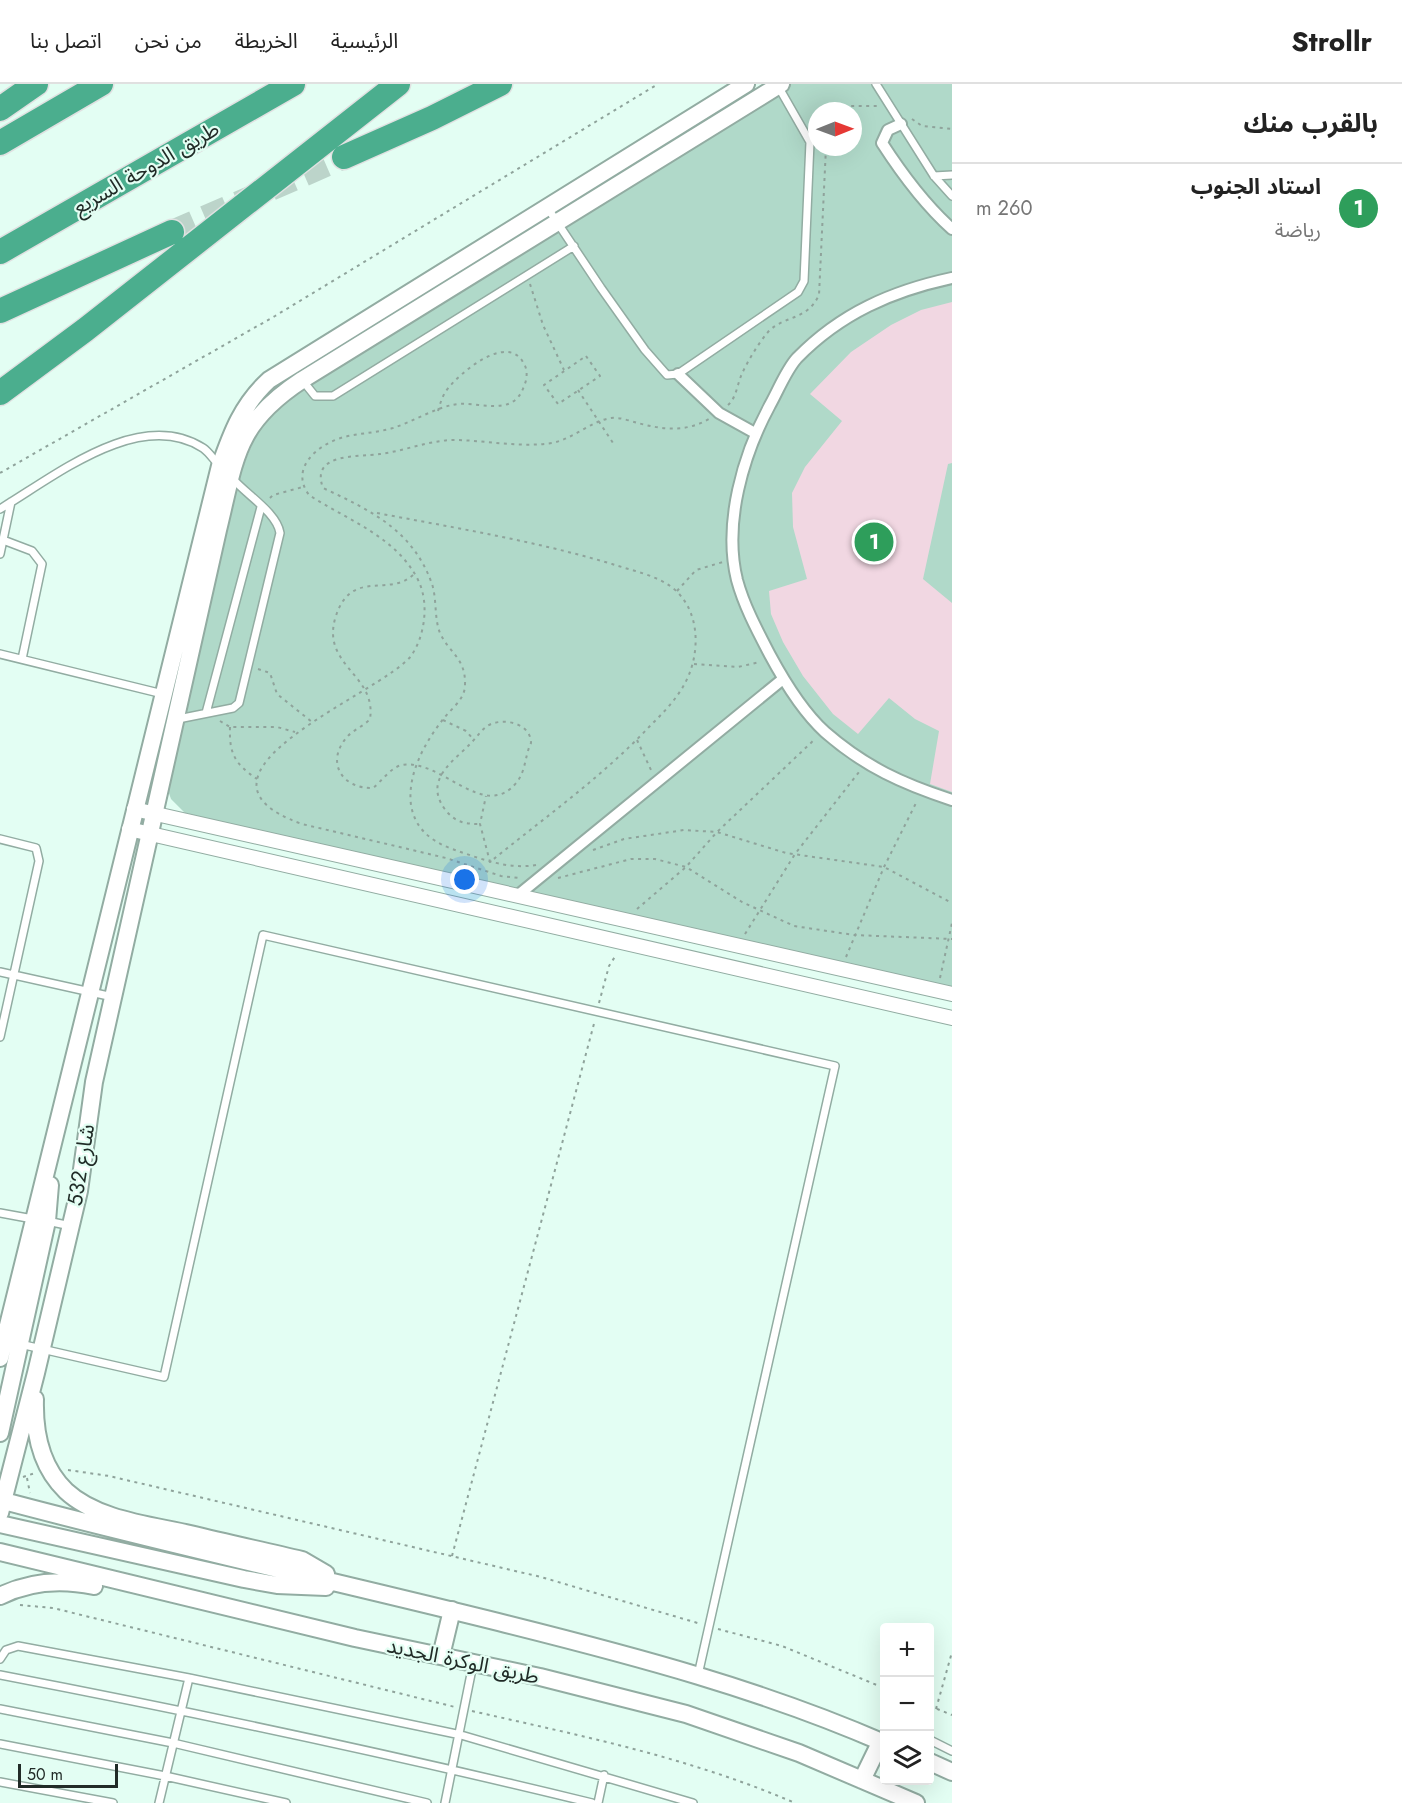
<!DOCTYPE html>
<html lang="ar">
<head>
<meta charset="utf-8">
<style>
	:root { --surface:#fff; --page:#f2f2f2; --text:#222; --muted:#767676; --line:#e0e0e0; --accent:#0f766e }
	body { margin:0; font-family:Jost,"Noto Sans Arabic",sans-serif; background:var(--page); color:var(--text); direction:rtl }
	.controls { position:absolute; right:18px; bottom:18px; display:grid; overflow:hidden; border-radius:6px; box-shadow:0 6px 24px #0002 }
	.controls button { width:54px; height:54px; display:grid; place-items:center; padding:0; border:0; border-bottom:2px solid var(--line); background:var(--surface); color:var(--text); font:30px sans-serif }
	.compass { position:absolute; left:808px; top:18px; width:54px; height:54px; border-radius:50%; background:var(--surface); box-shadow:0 6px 24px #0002; rotate:89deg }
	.scale { position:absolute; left:18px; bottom:15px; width:100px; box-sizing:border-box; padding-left:6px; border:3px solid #212b27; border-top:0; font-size:16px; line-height:21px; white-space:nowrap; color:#212b27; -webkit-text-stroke:4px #e3fef3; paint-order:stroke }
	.you { position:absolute; left:465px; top:796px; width:21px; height:21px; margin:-15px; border:4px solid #fff; border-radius:50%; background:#1a73e8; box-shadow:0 0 0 9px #1a73e833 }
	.badge { display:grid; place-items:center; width:39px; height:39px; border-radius:50%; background:var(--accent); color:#fff; font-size:20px; font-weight:700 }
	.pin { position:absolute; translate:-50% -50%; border:3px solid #fff; box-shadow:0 2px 6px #0006 }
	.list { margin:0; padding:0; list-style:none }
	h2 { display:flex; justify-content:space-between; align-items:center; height:78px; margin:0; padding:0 24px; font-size:26px }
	h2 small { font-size:20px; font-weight:400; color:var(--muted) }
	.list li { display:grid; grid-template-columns:39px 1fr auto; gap:18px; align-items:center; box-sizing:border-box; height:84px; padding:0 24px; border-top:2px solid var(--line) }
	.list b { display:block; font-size:22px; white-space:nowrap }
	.list p { margin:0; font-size:20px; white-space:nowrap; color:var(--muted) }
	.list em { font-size:20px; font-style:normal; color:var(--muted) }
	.icon { flex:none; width:33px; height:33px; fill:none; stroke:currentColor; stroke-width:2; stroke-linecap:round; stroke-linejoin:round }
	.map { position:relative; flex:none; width:952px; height:1719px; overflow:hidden; direction:ltr }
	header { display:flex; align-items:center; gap:36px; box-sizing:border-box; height:84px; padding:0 30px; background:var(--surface); border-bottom:2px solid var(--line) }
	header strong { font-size:28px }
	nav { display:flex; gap:33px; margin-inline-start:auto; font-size:21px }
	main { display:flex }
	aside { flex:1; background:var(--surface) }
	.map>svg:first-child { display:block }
</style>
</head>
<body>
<header>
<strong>Strollr</strong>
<nav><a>الرئيسية</a><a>الخريطة</a><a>من نحن</a><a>اتصل بنا</a></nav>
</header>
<main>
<aside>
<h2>بالقرب منك<small></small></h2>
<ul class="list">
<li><span class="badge" style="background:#2e9e5b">1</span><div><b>استاد الجنوب</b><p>رياضة</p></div><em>260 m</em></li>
</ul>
</aside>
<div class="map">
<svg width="952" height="1719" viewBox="0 0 952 1719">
	<rect width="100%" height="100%" fill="#e3fef3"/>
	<path fill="#b0d9c9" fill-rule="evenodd" d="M786,0h166v907l-767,-178 -14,-14 -6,-17 75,-308 21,-52 54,-44 262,-157 190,-121zM817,27h36v36h-36z"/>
	<path fill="#f1d7e2" d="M952,218v161l-4,1 -25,115 29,24v189l-22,-8 9,-53 -24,-12 -26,-21 -31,36 -25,-20 -30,-38 -20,-34 -12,-28 -2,-23 38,-12 -14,-52 -1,-34 13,-26 37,-46 -32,-27 41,-42 40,-27 30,-15z"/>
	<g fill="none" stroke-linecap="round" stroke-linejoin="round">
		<path stroke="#bcd4ca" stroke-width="24" stroke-dasharray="24 12" stroke-linecap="butt" d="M172,148l172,-75"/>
		<defs>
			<path id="service" d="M876,0l58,92 18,20
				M934,92l18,-1
				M547,123l54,81 44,62 22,25 11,-1 120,-82 6,-11 6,-139 -32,-56
				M303,297l12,15h18l241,-150
				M0,425c54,-32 139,-102 203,-61 6,4 11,12 16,17
				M3,456l29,11 10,13 -20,95
				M0,470l11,-52
				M0,570l163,40
				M206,629l55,-206
				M178,635l55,-11 6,-5 41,-170c-3,-20 -33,-38 -47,-54
				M0,755l36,9 3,13 -39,176
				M0,888l113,25
				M0,1129l33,6
				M47,1137l24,5
				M20,1260l144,33 99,-442 572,131 -137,609
				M0,1575l6,-9 12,-4 171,32 272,57 232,68
				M0,1591c198,38 395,80 592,128
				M0,1625l173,34 254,60
				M930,1656l22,11
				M0,1660l165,32 121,27
				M0,1698l113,21
				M159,1719l30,-125
				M445,1719l28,-139
				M598,1719l6,-28"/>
			<path id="pedestrian" d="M901,40l-13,6 -6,13c20,31 42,61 70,86
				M952,194c-60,13 -111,35 -155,80 -11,12 -19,33 -27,47 -27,50 -47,118 -33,175 7,26 21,52 33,75 14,26 33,57 55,77 40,35 78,52 127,68
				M678,290l41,39 36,20
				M517,812l266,-217"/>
			<path id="minor" d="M134,725l818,185
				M129,745l823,189"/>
			<path id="tertiary" d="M0,1274l220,-892c12,-34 22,-61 49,-86l477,-296
				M35,1315c-1,33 6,68 31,92 31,29 85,34 124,43 37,9 74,17 112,26l24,14
				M0,1349l47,-212 3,-36
				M0,1416c168,45 338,82 506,124 128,32 257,66 378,119
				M0,1429l36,-140 43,-182 15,-109 124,-552c18,-73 17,-106 84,-150l479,-296
				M0,1440l244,55 33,6 49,2
				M0,1468l355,86 185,39 146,37 113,39 117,50
				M0,1512c30,-15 61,-17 94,-10
				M441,1572l11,-46
				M930,1678l22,10
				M862,1696l19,-39"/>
			<path id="motorway" d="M0,25l36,-25
				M0,59l101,-59
				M344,73l88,-39 68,-34
				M0,168l293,-168
				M0,227l172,-79
				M0,309l85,-63 313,-246"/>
		</defs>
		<use href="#service" stroke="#92aca2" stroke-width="10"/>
		<use href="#pedestrian" stroke="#92aca2" stroke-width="14"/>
		<use href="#minor" stroke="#92aca2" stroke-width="16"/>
		<use href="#tertiary" stroke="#92aca2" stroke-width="20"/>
		<use href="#motorway" stroke="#e0e1e1" stroke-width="27"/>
		<path stroke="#8fa39b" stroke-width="2" stroke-dasharray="3 4.5" stroke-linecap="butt" d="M838,27l6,-5h33
			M912,35l10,7 30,3
			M530,200l13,41 21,45
			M586,272l14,20 -42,28 -14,-19z
			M578,306l35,53
			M728,321c8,-7 9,-19 13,-29 6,-14 17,-32 27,-44 16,-17 39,-11 51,-37l7,-148
			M438,327c2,-7 4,-14 8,-20 12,-17 62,-60 78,-27 4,6 3,16 0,22 -11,34 -48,13 -72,19 -19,4 -40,17 -59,23 -17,5 -33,5 -49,9 -26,7 -55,31 -35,58 38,25 89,42 110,87 10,22 6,54 -8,74 -30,38 -247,119 -109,168l144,34 55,18 18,2
			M0,389l275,-157 383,-232
			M270,414l3,-3 30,-8
			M377,429c79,15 158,28 235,51 21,7 45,11 62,25 28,24 26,68 10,96 -9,16 -22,29 -35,42 -47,50 -105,91 -159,135l-10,-38 6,-28
			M413,491c-25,23 -63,-8 -78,44 -13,47 42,56 35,100 -6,7 -17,11 -23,18 -22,25 -5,52 26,51 9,-7 18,-21 29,-23 40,-7 82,58 115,17 9,-12 8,-27 14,-39 0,-19 -25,-25 -40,-19 -9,4 -13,12 -20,19 -17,18 -47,36 -27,65 10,14 20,16 36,16
			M677,507l19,-21 27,-8
			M694,580l44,3 22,-5
			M258,585l12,4 7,21 35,28
			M443,636l23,11 8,9
			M220,637l10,6h47l18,5
			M230,643c-1,27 5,37 27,52
			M637,656l14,30
			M593,766l31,-11 60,-9 33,2 69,21 98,14 68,36
			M536,781c-29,5 -57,-7 -84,-16 -21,-8 -37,-20 -41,-44 -4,-31 14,-63 33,-87 8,-10 21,-19 21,-33 1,-27 -16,-32 -25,-52 -6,-15 -3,-34 -8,-49 -19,-54 -62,-74 -109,-96 -13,-35 34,-31 57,-34 24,-3 47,-13 72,-14 34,0 66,8 100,3 21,-4 39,-22 59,-25 9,-1 19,3 27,5 25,7 49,9 71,-4
			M558,794l73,-19h24l31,8 56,35 52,24 60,9 98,4
			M637,825l49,-42 31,-35 98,-93
			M745,850l50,-80 64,-82
			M846,873l38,-90 33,-66
			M940,894l12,-55
			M599,919l10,-37 7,-11
			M68,1386l41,6 432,101 160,47
			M23,1393l12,-4
			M27,1394l3,15
			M452,1472l143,-536
			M20,1521l33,3 402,99
			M718,1545l64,17 102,42
			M930,1622l22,9
			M936,1625l16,-57
			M472,1627c110,25 219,47 323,92"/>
		<use href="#service" stroke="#fff" stroke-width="7"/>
		<use href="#pedestrian" stroke="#fff" stroke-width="10"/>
		<use href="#minor" stroke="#fff" stroke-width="14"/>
		<use href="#tertiary" stroke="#fff" stroke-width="16"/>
		<use href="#motorway" stroke="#4bae8e" stroke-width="24"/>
	</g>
	<g text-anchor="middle" stroke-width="4.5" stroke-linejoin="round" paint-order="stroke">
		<g font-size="21" fill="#212b27" stroke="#e3fef3">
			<text transform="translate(146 84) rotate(-30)" y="7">طريق الدوحة السريع</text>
			<text transform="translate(81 1081) rotate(-81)" y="7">شارع 532</text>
			<text transform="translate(463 1577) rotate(12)" y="7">طريق الوكرة الجديد</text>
		</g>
	</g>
</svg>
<div class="controls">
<button>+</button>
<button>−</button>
<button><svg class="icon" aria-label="layers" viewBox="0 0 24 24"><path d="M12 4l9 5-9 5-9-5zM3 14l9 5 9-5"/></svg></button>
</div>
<svg class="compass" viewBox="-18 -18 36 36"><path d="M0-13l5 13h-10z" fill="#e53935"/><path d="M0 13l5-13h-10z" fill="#767676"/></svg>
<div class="scale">50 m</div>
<div class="you"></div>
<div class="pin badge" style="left:874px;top:458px;background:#2e9e5b">1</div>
</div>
</main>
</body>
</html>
